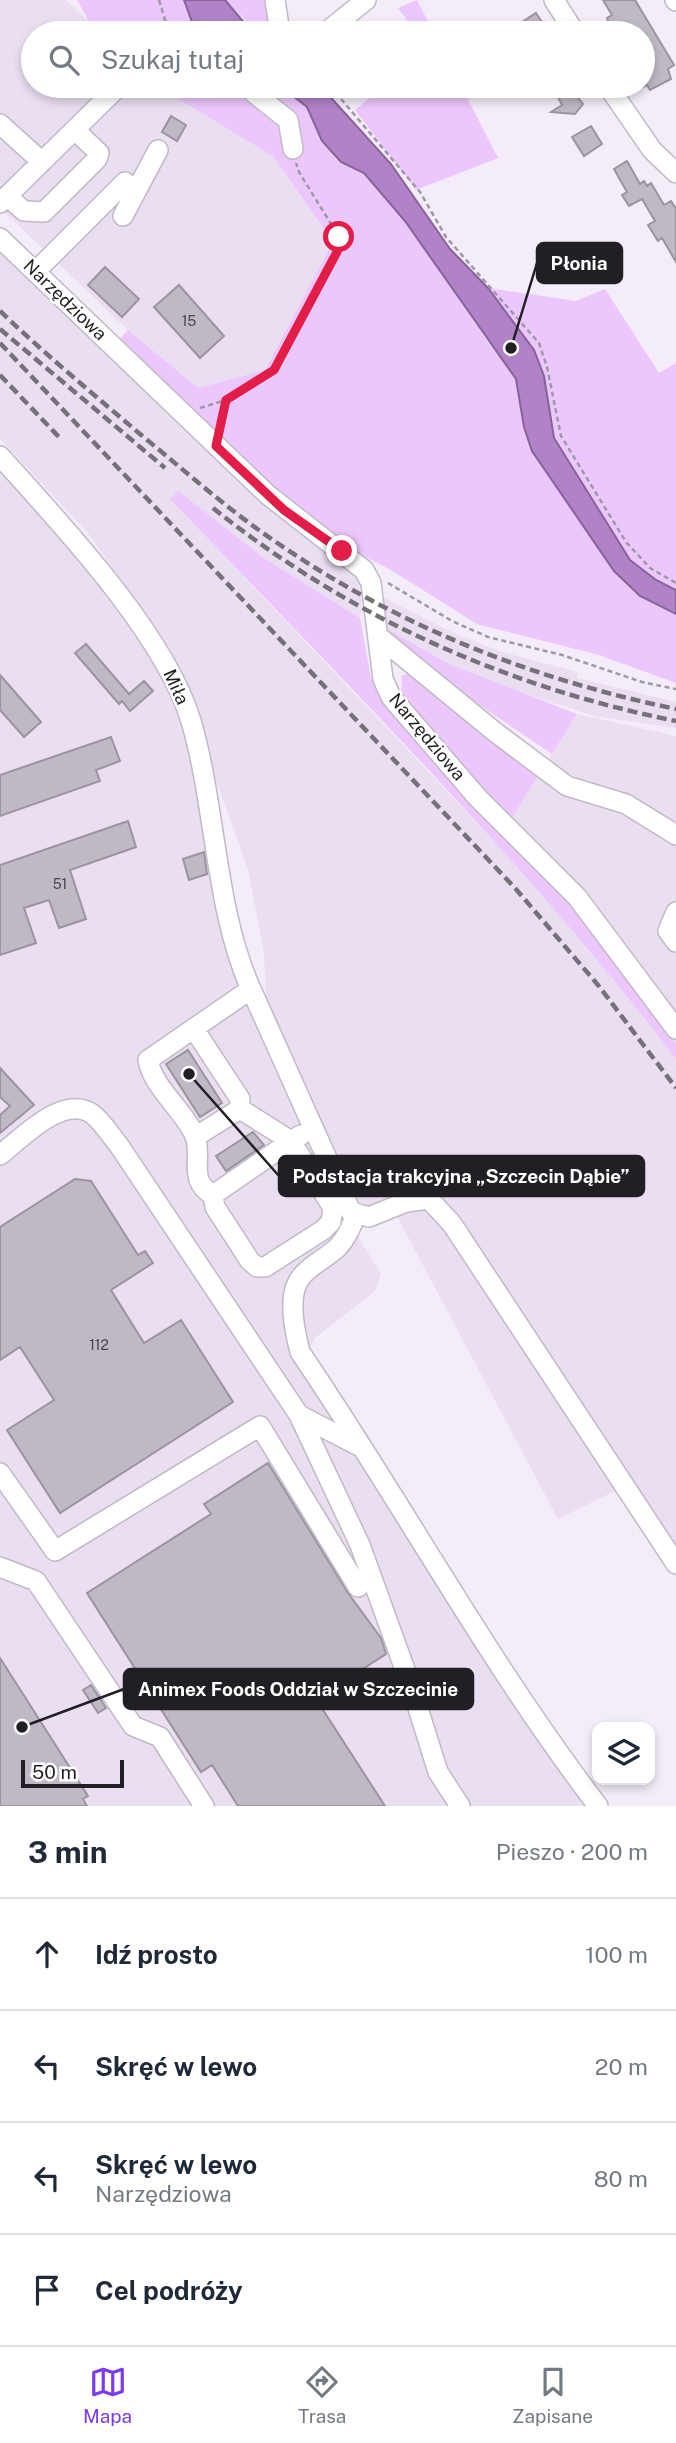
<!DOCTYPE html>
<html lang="pl">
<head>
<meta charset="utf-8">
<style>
	:root { --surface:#fff; --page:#f6f6f7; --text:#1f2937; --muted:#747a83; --line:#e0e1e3; --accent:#7c3aed }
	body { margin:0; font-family:"Public Sans",sans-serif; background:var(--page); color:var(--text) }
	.controls { position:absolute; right:21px; bottom:21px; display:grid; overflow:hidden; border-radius:14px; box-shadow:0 4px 10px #0003 }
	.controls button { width:63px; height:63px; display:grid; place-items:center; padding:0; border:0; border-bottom:2px solid var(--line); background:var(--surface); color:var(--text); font:35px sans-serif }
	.scale { position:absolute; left:21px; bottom:18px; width:103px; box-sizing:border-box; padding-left:7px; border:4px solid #221f24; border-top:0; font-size:19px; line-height:24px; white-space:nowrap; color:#221f24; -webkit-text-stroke:5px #fff; paint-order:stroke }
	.stop { position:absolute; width:21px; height:21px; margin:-16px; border:5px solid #e11d48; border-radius:50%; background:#fff }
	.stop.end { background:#e11d48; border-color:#fff; box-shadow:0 2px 7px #0008 }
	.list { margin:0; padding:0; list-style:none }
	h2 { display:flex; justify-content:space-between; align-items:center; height:91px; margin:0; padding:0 28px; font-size:30px }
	h2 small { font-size:23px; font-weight:400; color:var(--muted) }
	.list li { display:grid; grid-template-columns:46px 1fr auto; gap:21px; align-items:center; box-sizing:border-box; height:112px; padding:0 28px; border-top:2px solid var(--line) }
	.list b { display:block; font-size:26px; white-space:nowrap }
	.list p { margin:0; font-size:23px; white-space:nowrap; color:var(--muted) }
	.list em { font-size:23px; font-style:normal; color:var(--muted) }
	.icon { flex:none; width:38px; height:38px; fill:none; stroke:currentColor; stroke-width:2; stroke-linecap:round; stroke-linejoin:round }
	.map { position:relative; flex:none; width:676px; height:1806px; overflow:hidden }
	.search { position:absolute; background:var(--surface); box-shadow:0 4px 10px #0003; left:21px; right:21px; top:21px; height:77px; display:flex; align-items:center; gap:18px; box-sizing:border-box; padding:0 24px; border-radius:38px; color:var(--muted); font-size:26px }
	.sheet { height:539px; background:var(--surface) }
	nav { display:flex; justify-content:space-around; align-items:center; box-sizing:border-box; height:98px; border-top:2px solid var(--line); background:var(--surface); font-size:19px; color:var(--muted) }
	nav a { display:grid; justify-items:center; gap:4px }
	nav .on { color:var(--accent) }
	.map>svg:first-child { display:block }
</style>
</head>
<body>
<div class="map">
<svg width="676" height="1806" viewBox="0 0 676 1806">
	<rect width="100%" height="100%" fill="#f4ecf9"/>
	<path fill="#eadef1" d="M0,0h66l35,33h-68v53h124l117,71 59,85 -68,128 -67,18 -70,-58 -128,-122z
		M0,248l289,277 55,36 18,25 -2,32 -96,-60 -86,-66 -8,7 344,363 83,96 79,101v490l-45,-66 -73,36 -168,-316 -32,7 -91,-197 -3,-61 -16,-83 -74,-206 -27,-47 -60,-84 -87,-93z
		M0,470l72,79 59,77 39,59 27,96 24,134 89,224 50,101 21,34 -6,17 -60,47 -15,32 295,436h-595z
		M382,597l74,37 46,18 75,20v6l99,24v26l-82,-12 -78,-25 -67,-27 -65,-37z
		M577,714l99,22v307l-94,-131 -79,-80z"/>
	<path fill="#ebc7fd" d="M77,0h107l12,33h-95l-11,-10z
		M225,0h48l5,33h-19z
		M417,0l17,33h-17l-19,-25z
		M157,86h112l19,6 19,15 16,34 18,21 23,11 41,48 83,121 29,35 7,50 8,24 82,120 26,25 36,18v69l-77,-28 -122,-31 -86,-54 -43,-22 -65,-47 -161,-155 -2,-7 8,-9 70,58 67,-18 68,-128 -59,-85z
		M384,86h77l37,72 -82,32 -61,-80z
		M488,288l88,13 29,-12 54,84 17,-10v227l-20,-10 -26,-20 -76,-122 -10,-62 -10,-26z
		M178,491l86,67 96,60 11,60 31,47 180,187 94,131v16c-153,-201 -333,-378 -506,-560z
		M384,627l65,37 128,50 -25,40 -93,-63z
		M411,672l127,104 -28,45 -109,-124 1,-21z"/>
	<path fill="#b282c9" stroke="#876498" stroke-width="2" d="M184,0h41l28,33h-57z
		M269,86h49l7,5 66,73 59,85 38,39 46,62 10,26 10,62 76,122 26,20 20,10v24l-36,-18 -26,-25 -82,-120 -8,-24 -8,-48 -111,-158 -41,-48 -23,-11 -19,-21 -15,-34 -19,-15z"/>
	<path fill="#c0b8c4" stroke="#9b949f" stroke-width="2" d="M603,0h32l39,65 -6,4 3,10 -21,11 -3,-5 -4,2v-54h-31l-5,-15 5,-3z
		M536,13l13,20h-24l-6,-9z
		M571,89l12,15 -8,10 -24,-2 11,-7 -4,-8z
		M171,116l15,9 -9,16 -15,-9z
		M591,126l11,18 -18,12 -12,-19z
		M627,161l13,23 4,-3 3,5 4,-3 13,22 7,-4 5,8v53l-14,-24 -4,3 -10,-16 7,-4 -13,-22 -13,7 -7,-11 5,-3 -13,-23z
		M105,267l34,32 -17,18 -34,-32z
		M179,285l45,51 -24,22 -46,-51z
		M86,644l43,50 15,-13 9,10 -23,20 -8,-10 -3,3 -44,-51z
		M0,675l41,47 -17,15 -24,-27z
		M111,737l9,24 -24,9 4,11 -100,35v-41z
		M128,821l8,26 -66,23 16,49 -27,9 -10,-28 -25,8 12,35 -36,12v-90z
		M204,852l3,22 -18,6 -6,-21z
		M188,1050l34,53 -22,14 -34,-53z
		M0,1068l34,37 -34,28v-18l10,-9 -10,-9z
		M253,1132l11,13 -38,26 -10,-15z
		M75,1179l16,2 47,74 7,-4 8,12 -42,27 33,53 37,-23 52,82 -173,111 -53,-83 47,-30 -34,-53 -20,13v-133z
		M268,1463l80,130 33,45 5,16 -70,45 69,107h-147l-26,-41 -11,7 -114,-179 124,-79 -7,-10z
		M0,1658l88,138 -5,3 4,7h-87z
		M91,1685l15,23 -8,5 -15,-23z"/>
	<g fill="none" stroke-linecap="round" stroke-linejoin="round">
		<defs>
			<path id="minor" d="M275,0l5,33
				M554,0l21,33
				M675,0l1,1
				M325,33l41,-33
				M255,86l-1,7 34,27 5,29
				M608,86l44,64 24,23
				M0,124l42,38
				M7,196l17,15 20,1 53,-53 2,-6 -24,-23
				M0,203l119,-117
				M123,216l35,-66
				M0,238l268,257 96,75 7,13 12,96 8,18 87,101 99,99 99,132
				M35,272l90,-90 10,9
				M0,456c61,68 165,178 191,265 25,85 24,189 60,268l-103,71c5,28 36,50 47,76 8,22 -8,45 18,59l78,-54 -51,-32v-10l-46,-70
				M378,636l117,96 72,54 59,18 50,31
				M676,912l-8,19 8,11
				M251,989l100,223 18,5 37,-15 23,-3 23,25 224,340
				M195,1137l45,-28
				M0,1155c22,-17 62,-60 91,-42 11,8 21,24 29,34l179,268 61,130 52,144 26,83 22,34
				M213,1195l2,12 35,54 7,6h8l58,-37 8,-8 2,-14 -42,-67 10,-6
				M356,1214c-5,13 -9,24 -19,34 -13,12 -35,21 -41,38 -7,19 -1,46 4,66 102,150 188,310 298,454
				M299,1415l60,31
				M0,1473l55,78 205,-125 98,161
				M0,1567l36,14 97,145 27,11 44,69"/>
		</defs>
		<use href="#minor" stroke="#c1b9c5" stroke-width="22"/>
		<path stroke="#9f99a3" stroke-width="2.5" stroke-dasharray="5 3.5" stroke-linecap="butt" d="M159,0l10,33
			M330,86l90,106 26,45 93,106 8,24 14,69 65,106 24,26 26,15
			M200,408l26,-8 48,-30 63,-118 2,-15 -40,-65 -3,-9
			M220,428l6,-28
			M388,583l64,38 36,16 74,18 80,27 34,7"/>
		<use href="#minor" stroke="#fff" stroke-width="19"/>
		<path stroke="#767179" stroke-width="4.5" stroke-dasharray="10 5" stroke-linecap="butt" d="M0,311c45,43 93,83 140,123 44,36 86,74 133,106 122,85 258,139 403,169
			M0,329l165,139
			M0,343l515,545 83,97 78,103
			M0,375l59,62
			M213,508c136,109 293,179 463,213"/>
	</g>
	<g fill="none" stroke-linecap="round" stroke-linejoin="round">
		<path stroke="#e11d48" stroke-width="9" d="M339,237l-2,15 -63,118 -48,30 -10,46 68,64 58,41"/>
	</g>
	<g text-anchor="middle" stroke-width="5" stroke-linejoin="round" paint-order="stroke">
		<g font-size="14" fill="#4a454c">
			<text x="189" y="326">15</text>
			<text x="60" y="889">51</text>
			<text x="99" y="1350">112</text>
		</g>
		<g font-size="18" fill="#221f24" stroke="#fff">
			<text transform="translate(65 300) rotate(44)" y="6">Narzędziowa</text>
			<text transform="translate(176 687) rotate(66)" y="6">Miła</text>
			<text transform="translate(427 737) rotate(50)" y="6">Narzędziowa</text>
		</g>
	</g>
	<path fill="none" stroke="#221f24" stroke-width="2.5" d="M511 348L537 263M189 1074L279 1176M22 1727L124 1689"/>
	<g fill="#221f24" stroke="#fff" stroke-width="2.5">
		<circle cx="511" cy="348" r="7"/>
		<circle cx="189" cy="1074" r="7"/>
		<circle cx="22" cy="1727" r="7"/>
	</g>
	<g fill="#221f24" stroke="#221f24" stroke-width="2.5">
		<rect x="537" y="243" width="85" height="40" rx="7"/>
		<rect x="279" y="1156" width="365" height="40" rx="7"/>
		<rect x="124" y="1669" width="349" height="40" rx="7"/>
	</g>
	<g font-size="19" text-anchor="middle" font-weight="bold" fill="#fff">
		<text x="579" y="270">Płonia</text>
		<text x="461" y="1183">Podstacja trakcyjna „Szczecin Dąbie”</text>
		<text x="298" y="1696">Animex Foods Oddział w Szczecinie</text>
	</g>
</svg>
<div class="controls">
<button><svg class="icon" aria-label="layers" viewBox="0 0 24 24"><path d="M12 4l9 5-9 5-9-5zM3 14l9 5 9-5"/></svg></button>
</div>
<div class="scale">50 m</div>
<div class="stop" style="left:339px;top:237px"></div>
<div class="stop end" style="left:342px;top:551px"></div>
<div class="search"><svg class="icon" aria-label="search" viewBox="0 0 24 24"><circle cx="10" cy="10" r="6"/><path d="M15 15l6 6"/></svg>Szukaj tutaj</div>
</div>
<section class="sheet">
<h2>3 min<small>Pieszo · 200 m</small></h2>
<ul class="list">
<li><svg class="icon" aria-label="ahead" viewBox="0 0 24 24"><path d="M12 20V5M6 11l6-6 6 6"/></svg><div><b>Idź prosto</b></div><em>100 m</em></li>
<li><svg class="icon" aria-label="left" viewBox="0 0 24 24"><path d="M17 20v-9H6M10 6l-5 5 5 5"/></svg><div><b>Skręć w lewo</b></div><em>20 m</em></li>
<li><svg class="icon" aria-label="left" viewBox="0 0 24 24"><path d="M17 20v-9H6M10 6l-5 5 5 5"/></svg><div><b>Skręć w lewo</b><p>Narzędziowa</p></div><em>80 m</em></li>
<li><svg class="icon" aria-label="arrive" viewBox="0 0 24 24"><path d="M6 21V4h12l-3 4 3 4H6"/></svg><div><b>Cel podróży</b></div></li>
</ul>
</section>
<nav>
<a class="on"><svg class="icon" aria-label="map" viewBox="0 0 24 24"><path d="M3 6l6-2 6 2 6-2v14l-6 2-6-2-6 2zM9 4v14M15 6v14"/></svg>Mapa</a>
<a><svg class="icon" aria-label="directions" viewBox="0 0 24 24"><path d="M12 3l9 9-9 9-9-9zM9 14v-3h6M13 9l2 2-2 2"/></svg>Trasa</a>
<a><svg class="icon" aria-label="saved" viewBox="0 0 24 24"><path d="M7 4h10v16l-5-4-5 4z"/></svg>Zapisane</a>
</nav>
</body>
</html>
